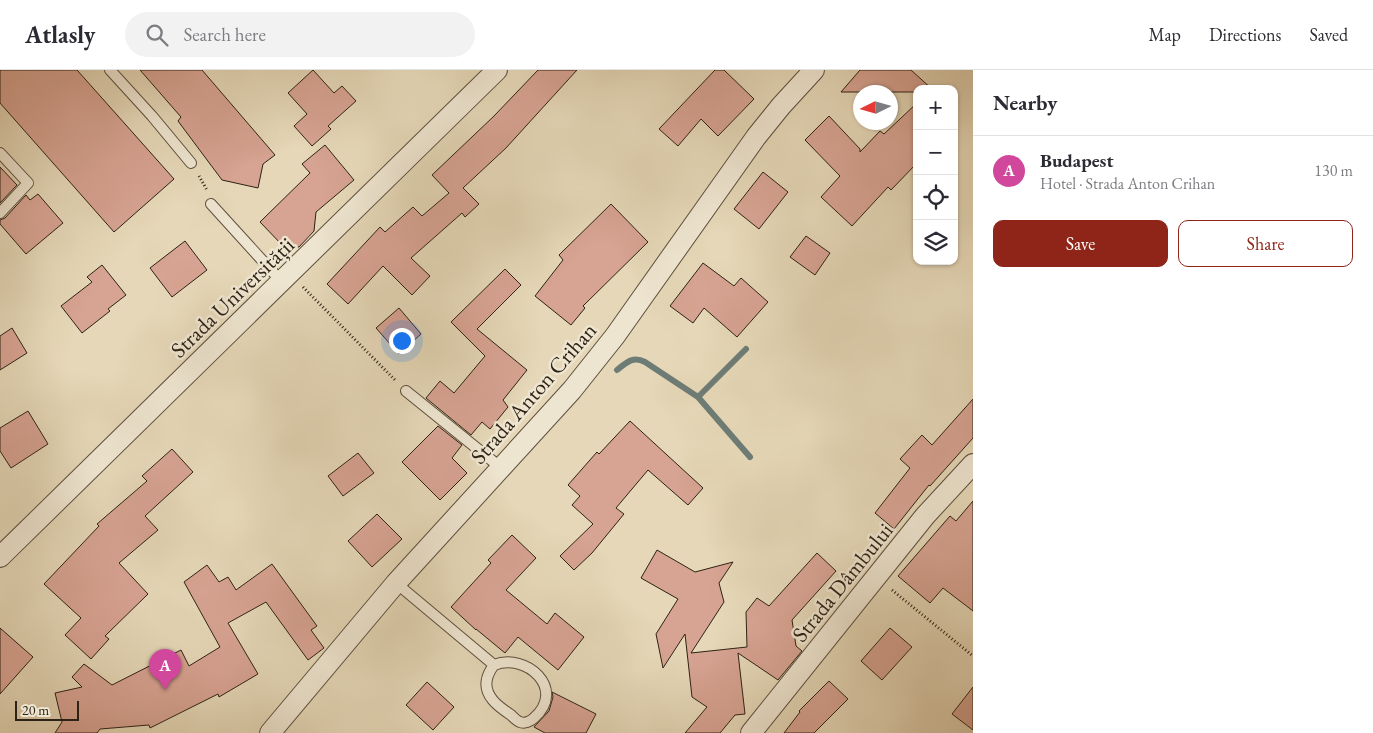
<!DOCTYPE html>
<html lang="en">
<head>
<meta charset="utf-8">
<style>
	:root { --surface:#fff; --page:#f2f2f3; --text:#2b2b33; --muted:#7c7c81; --line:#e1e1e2; --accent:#8f2418 }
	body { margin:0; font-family:"EB Garamond",serif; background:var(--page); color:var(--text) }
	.controls { position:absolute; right:15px; top:15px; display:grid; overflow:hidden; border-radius:10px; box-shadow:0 1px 4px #0004 }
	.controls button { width:45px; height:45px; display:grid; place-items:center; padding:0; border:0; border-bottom:1px solid var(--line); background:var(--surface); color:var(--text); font:25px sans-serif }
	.compass { position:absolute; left:853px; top:15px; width:45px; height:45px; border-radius:50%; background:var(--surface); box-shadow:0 1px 4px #0004; rotate:265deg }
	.scale { position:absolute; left:15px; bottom:12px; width:64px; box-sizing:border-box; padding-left:5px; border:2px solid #2e2215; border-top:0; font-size:14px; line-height:18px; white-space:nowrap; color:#2e2215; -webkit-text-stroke:4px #eee5d0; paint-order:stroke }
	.you { position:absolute; left:401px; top:270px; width:18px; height:18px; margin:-12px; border:4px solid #fff; border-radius:50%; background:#1a73e8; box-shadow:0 0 0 8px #1a73e833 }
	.badge { display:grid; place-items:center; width:32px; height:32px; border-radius:50%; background:var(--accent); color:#fff; font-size:16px; font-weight:700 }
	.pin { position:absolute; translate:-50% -41px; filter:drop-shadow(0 1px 2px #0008) }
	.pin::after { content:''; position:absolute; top:26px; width:18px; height:15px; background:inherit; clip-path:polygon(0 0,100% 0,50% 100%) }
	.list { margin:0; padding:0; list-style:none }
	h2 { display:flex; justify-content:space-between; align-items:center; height:65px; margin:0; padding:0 20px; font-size:21px }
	h2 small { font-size:16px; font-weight:400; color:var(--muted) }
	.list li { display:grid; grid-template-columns:32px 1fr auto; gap:15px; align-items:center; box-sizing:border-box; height:70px; padding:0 20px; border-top:1px solid var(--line) }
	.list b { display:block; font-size:19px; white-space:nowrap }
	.list p { margin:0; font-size:16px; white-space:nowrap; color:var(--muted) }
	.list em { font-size:16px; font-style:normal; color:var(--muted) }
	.actions { display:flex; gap:10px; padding:15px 20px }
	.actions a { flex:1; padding:11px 0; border:1px solid var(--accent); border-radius:10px; text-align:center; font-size:18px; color:var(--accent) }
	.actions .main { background:var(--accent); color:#fff }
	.icon { flex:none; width:28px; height:28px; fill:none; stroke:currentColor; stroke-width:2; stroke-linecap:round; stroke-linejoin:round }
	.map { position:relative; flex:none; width:973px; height:663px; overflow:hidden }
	header { display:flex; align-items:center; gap:30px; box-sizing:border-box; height:70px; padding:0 25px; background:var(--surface); border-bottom:1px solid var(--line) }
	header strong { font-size:24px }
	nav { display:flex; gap:28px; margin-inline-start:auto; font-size:18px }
	.search { width:350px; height:45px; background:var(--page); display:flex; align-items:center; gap:12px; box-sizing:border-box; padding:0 18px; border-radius:28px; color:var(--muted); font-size:19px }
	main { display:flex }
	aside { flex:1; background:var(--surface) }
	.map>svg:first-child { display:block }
</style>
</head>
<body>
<header>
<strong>Atlasly</strong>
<div class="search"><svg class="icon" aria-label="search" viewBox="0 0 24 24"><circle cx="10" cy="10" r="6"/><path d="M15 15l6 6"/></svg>Search here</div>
<nav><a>Map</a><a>Directions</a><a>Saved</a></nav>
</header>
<main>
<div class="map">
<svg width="973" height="663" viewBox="0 0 973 663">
	<rect width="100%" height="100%" fill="#e5d7b7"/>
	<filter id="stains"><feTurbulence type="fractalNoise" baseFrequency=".004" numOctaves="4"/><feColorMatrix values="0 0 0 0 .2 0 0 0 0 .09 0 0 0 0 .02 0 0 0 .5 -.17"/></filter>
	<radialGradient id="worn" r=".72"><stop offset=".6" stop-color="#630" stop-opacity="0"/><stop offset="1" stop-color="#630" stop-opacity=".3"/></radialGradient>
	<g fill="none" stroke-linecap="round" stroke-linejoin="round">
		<path stroke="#6e7c76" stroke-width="6" d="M617,300c10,-8 16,-14 28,-8l53,35 52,60
			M698,327l48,-48"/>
	</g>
	<path fill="#d7a392" stroke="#2e2215" d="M0,0h77l97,109 -60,53 -114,-129z
		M140,0h62l73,85 -12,9 -5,24 -36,-8 -44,-59 3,-4z
		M313,0l21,23 8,-7 14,15 -28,25 3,3 -19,17 -18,-20 13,-12 -19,-21z
		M538,0h39l-71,78 -43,40 16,16 -14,13 -3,-4 -51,45 19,18 -18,19 -29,-29 -35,38 -21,-20 53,-57 5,5 28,-25 9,9 27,-23 -17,-18 62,-59z
		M715,0h9l30,29 -36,37 -17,-17 -23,27 -19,-17z
		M860,0h51l21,19h-15v3h-76z
		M917,33v60l-26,27 -3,-3 -36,39 -31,-29 19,-21 -35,-36 24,-24 31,33v3l20,-21 4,3z
		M325,75l29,35 -38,32 -2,19 -15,16h-15l-24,-25 50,-49 -8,-9z
		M0,97l17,18 -17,18z
		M763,102l25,20 -29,37 -25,-20z
		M38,124l25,29 -37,31 -26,-30v-4l5,-2 21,-23 4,5z
		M611,134l37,38 -65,64 2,2 -14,17 -36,-29 28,-36 -4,-5z
		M806,166l24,17 -15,22 -25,-18z
		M185,171l22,29 -35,27 -22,-29z
		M703,193l31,23 7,-8 27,24 -31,35 -33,-29 -11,15 -23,-17z
		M102,195l24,30 -18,14 2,2 -28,22 -21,-27 31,-24 -5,-5z
		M505,199l16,16 -44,44 50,41 -24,30 5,7 -18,22 -8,-7 -11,13 -45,-37 14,-17 14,12 31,-37 -34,-34z
		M399,238l22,26 -22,20 -23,-26z
		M12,258l15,25 -27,17v-34z
		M973,329v39l-43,48 -1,-1 -35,44 -19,-16 35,-45 -10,-9 22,-24 10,10z
		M28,341l20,33 -37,24 -11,-17v-23z
		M630,351l73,67 -15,17 -40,-35 -32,38 8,6 -32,39 -18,17 -14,-14 33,-32 -21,-19 8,-9 -12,-11 29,-33 2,2z
		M438,356l24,19 -10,13 15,15 -27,27 -38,-38z
		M172,379l21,23 -48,44 13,14 -39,33 29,31 -43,42 4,3 -18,20 -26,-24 16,-17 -37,-34 55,-58 -2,-2 50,-43 -5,-5z
		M358,383l16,20 -31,23 -15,-20z
		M973,431v110l-30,-23 -13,15 -32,-27 52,-60 6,5z
		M377,444l25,25 -30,28 -24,-26z
		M512,465l24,23 -30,32 41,34 8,-11 29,24 -26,33 -40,-33 -13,16 -29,-24v1l-25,-23 40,-44 -3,-3z
		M657,480l38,22 38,-10 -14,21 5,19 -33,51 56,-6 -1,-35 11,-14 12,8 48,-53 19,18 -44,49 4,26 6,5 -24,29 -40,-27 7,61 -10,1 -15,18h-35l22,-26 -15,-10 -7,-63 -22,34 -7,-34 22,-35 -37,-21z
		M272,494l45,62 -6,4 13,18 -16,12 -42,-58 -38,21 30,51 -39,23 -1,-3 -68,34 -1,-3 -49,4 -3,4h-42l7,-11 -7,-29 27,-6 -10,-10 12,-13 28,21 69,-35 8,16 31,-19 -36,-65 23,-17 12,17 9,-5 8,13z
		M0,558l33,29 -33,37z
		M890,558l22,19 -30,33 -21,-19z
		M829,611l19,18 -34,34h-30l16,-21 -1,-1z
		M427,612l27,25 -21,23 -27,-25z
		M973,617v43l-21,-16z
		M552,622l44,22 -10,19h-41l-11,-6 15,-16 4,-14z"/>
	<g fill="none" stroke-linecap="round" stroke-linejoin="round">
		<defs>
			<path id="lane" d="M110,0l42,46 39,47
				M0,83l28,30 -28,30
				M211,134l70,77
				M406,321l94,76
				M396,513l98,82c-3,4 -6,9 -7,14 -4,17 12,28 24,36 2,2 6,6 9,7 5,2 11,-1 14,-4 33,-29 -8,-66 -40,-53"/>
			<path id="street" d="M0,487l497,-487
				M270,663l126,-150 176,-193 43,-54 141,-199 25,-31 33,-36
				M751,663l174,-217 48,-52"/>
		</defs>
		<use href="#lane" stroke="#5c4f3e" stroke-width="12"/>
		<use href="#street" stroke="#5c4f3e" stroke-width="22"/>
		<path stroke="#2e2215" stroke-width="3" stroke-dasharray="1 2.5" stroke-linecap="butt" d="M199,106l8,14
			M303,217l92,93
			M892,520l81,66"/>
		<use href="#lane" stroke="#eee5d0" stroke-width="10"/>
		<use href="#street" stroke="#eee5d0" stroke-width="20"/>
	</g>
	<g text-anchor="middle" stroke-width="5" stroke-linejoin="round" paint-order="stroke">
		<g font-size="22" fill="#2e2215" stroke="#eee5d0">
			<text transform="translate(232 227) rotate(-44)" y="8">Strada Universității</text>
			<text transform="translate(533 323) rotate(-49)" y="8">Strada Anton Crihan</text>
			<text transform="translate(842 512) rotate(-51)" y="8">Strada Dâmbului</text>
		</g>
	</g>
	<rect width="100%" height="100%" filter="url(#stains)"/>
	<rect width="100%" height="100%" fill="url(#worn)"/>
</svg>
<div class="controls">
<button>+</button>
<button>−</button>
<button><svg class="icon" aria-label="locate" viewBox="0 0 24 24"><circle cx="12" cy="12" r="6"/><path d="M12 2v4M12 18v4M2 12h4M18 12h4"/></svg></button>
<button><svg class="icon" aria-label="layers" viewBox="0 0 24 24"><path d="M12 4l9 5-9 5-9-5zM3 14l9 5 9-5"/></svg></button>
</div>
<svg class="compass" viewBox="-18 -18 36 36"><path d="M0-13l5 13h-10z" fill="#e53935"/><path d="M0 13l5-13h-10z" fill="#7c7c81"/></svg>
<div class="scale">20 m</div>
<div class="you"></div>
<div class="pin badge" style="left:165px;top:620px;background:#d1479c">A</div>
</div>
<aside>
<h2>Nearby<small></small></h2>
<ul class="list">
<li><span class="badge" style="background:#d1479c">A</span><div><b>Budapest</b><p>Hotel · Strada Anton Crihan</p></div><em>130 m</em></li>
</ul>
<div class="actions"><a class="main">Save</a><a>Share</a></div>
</aside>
</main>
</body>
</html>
